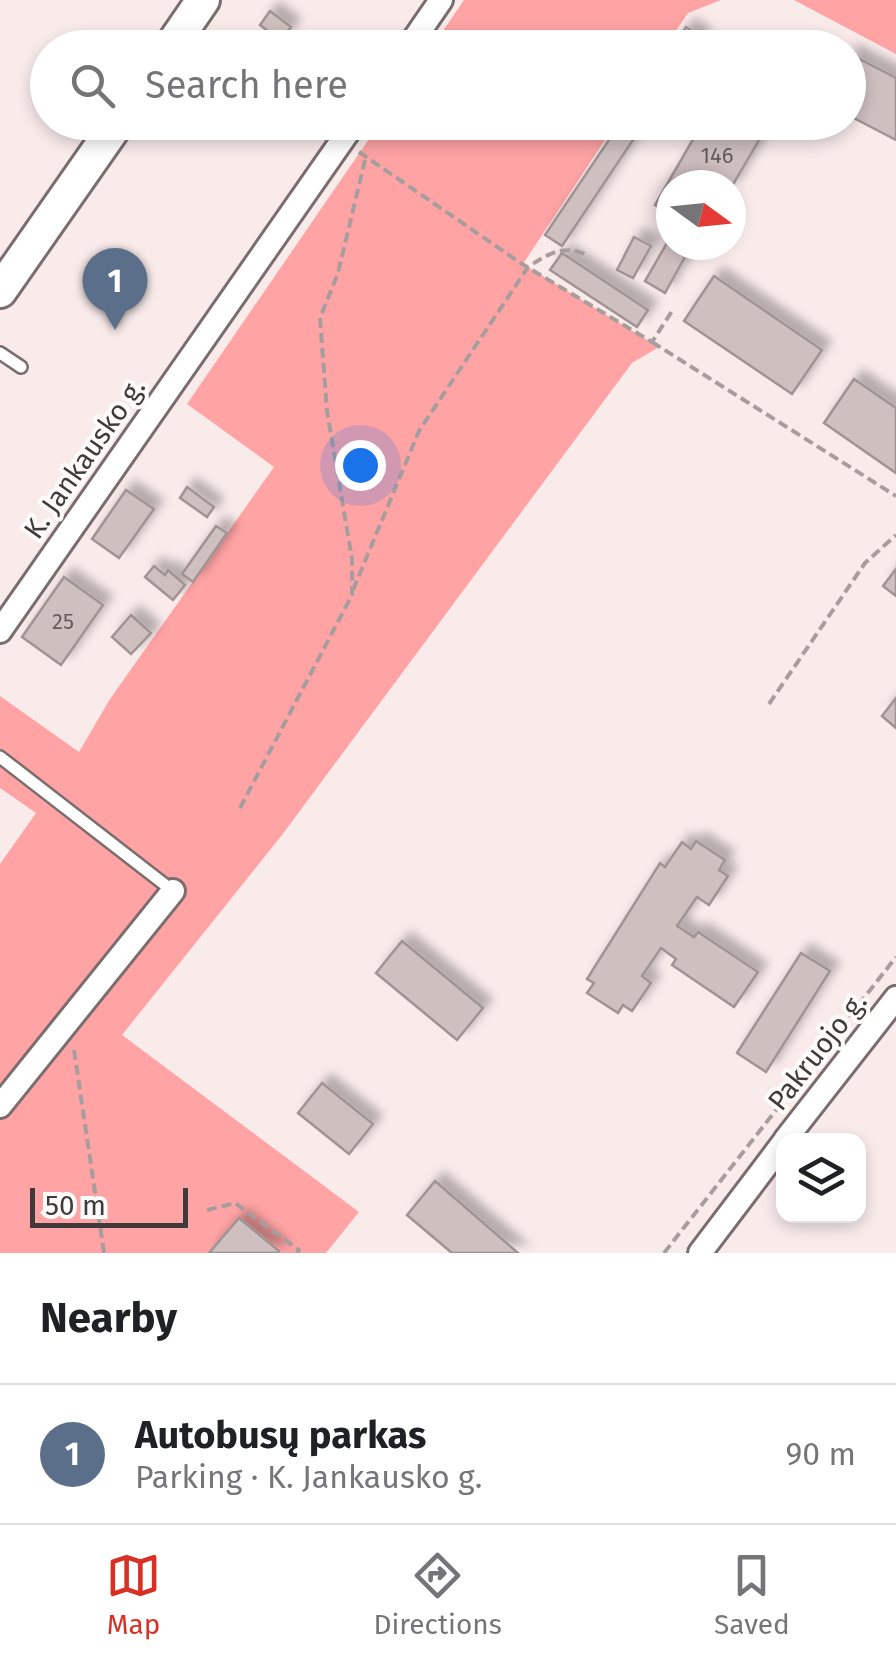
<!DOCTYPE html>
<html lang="en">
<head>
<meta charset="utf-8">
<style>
	:root { --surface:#fff; --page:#f2f2f2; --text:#202124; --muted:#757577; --line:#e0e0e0; --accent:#d93025 }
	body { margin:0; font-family:"Fira Sans",sans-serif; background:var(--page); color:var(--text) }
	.controls { position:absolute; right:30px; bottom:30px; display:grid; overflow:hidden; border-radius:20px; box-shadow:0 5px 15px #0003 }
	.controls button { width:90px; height:90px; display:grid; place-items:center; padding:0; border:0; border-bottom:2px solid var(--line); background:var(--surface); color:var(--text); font:50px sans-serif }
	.compass { position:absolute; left:656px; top:170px; width:90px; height:90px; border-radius:50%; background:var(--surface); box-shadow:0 5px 15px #0003; rotate:105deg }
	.scale { position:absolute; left:30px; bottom:25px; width:158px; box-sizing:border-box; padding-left:10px; border:5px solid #403a3a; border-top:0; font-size:28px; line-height:35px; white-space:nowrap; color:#403a3a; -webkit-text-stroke:8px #fefbfb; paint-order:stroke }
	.you { position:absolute; left:360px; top:465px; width:35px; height:35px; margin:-25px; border:8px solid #fff; border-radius:50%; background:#1a73e8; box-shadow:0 0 0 15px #1a73e833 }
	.badge { display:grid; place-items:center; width:65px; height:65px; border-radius:50%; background:var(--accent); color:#fff; font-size:32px; font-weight:700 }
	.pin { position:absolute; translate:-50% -82px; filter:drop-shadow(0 2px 5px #0008) }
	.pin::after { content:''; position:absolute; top:52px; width:35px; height:30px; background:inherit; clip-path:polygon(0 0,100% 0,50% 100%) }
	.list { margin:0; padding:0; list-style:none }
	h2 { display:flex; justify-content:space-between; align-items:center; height:130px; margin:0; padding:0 40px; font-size:42px }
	h2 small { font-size:32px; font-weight:400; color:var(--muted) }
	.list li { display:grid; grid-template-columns:65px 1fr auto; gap:30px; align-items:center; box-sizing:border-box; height:140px; padding:0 40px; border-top:2px solid var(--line) }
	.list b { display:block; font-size:38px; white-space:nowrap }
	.list p { margin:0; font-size:32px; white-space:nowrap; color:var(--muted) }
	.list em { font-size:32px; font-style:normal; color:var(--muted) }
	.icon { flex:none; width:55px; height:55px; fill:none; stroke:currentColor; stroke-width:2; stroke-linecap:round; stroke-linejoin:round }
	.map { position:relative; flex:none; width:896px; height:1253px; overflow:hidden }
	.search { position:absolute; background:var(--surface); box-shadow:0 5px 15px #0003; left:30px; right:30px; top:30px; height:110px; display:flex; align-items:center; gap:25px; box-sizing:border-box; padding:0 35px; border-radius:55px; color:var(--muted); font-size:38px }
	.sheet { height:270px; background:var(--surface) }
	nav { display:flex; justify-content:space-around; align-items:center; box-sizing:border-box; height:140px; border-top:2px solid var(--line); background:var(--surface); font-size:28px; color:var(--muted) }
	nav a { display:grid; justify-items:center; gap:5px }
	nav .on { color:var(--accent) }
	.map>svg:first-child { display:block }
</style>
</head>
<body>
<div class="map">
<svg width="896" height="1253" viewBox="0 0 896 1253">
	<defs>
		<filter id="shadow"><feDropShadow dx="9" dy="-9" stdDeviation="5" flood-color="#0004"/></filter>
	</defs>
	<rect width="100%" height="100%" fill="#faebeb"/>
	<path fill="#ffa3a4" d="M464,0h257l-33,13 -23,34h-233z
		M794,0h102v54z
		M380,123h236l-93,141 136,83 -27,16 -350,472 -160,200 237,177 -33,41h-326v-389l36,-51 -36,-25v-92l79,56 31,-53 164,-232 -87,-63z"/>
	<path fill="#cfc0c0" stroke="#a19393" stroke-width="2.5" filter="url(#shadow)" d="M270,11l21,16 -10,14 -21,-16z
		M686,27l16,11 -7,10h-23z
		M848,53l48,25v62l-48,-25z
		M621,122h24l-83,124 -17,-11z
		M703,122l65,3 -37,63 -60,-3v29l-16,-9z
		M671,236v9l20,1 -26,47 -20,-12z
		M634,237l17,9 -18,32 -16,-8z
		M562,253l86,57 -11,17 -87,-57z
		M714,276l108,74 -30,44 -108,-73z
		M854,379l42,29v65l-72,-50z
		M187,487l27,20 -7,10 -27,-19z
		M126,490l28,19 -35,49 -27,-19z
		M216,526l11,7 -34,49 -11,-8z
		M154,566l11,9 3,-5 17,15 -12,15 -28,-23z
		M896,569v27l-13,-10z
		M64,577l39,28 -42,60 -39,-28z
		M131,615l20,18 -20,21 -19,-17z
		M896,698v30l-14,-12z
		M696,841l29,19 -6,10 9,6 -19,29 -12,-8 -20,29 17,11 4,-5 60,40 -24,35 -62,-42 4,-6 -15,-11 -19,28 9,7 -19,28 -9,-6 -5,8 -31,-20 7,-10 -7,-4 73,-116 5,4 17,-25 9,7z
		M402,941l81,67 -26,32 -81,-67z
		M801,953l29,18 -64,101 -29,-19z
		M322,1083l51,41 -24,30 -51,-41z
		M435,1181l83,72h-66l-45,-38z
		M239,1218l40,33 -2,2h-68z"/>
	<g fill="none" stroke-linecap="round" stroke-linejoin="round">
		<defs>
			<path id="lane" d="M0,353l21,14
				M0,757l173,134"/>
			<path id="street" d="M408,48l33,-48
				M0,631l355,-509
				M0,1106l173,-215
				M785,1140l111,-142
				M700,1253l84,-111"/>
			<path id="secondary" d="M170,48l33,-48
				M0,291l118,-169"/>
		</defs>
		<use href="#lane" stroke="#7a6d6d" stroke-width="16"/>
		<use href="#street" stroke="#7a6d6d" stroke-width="28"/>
		<use href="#secondary" stroke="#7a6d6d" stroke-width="38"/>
		<path stroke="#a89d9d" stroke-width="4" stroke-dasharray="10 5" stroke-linecap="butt" d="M138,48l7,-11
			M359,152l163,112 130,78 22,-34
			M652,342l244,154
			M353,590l66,-159 109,-164c20,-13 35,-23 59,-12
			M769,704l96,-141 31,-28
			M240,808l112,-213v-36l-25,-148 -7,-93 18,-45 28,-117
			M74,1050l30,203
			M207,1210l28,-7 64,47 -2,3
			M664,1253l232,-296"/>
		<use href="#lane" stroke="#fff" stroke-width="11"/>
		<use href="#street" stroke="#fff" stroke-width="22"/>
		<use href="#secondary" stroke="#fff" stroke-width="32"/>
	</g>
	<g text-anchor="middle" stroke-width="8" stroke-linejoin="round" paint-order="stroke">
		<g font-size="22" fill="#645c5c">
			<text x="717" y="163">146</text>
			<text x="63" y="629">25</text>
		</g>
		<g font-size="28" fill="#403a3a" stroke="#fefbfb">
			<text transform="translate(84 458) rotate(-55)" y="10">K. Jankausko g.</text>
			<text transform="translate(817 1051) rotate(-52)" y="10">Pakruojo g.</text>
		</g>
	</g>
</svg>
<div class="controls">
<button><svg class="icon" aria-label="layers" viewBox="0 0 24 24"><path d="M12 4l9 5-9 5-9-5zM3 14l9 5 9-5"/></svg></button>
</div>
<svg class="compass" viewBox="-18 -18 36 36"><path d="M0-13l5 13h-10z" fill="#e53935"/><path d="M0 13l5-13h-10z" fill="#757577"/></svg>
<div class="scale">50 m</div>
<div class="you"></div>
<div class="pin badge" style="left:115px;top:330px;background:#5c6f8a">1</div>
<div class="search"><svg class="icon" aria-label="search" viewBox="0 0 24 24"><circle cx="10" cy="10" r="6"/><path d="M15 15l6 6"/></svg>Search here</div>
</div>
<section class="sheet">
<h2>Nearby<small></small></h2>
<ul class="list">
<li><span class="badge" style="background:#5c6f8a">1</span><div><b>Autobusų parkas</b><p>Parking · K. Jankausko g.</p></div><em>90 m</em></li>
</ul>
</section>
<nav>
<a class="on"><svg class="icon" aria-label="map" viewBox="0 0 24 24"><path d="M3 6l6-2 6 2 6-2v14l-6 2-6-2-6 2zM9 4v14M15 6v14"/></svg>Map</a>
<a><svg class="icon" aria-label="directions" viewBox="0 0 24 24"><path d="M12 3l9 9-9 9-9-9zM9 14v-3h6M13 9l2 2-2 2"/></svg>Directions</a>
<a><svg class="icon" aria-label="saved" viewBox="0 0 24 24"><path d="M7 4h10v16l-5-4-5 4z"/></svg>Saved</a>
</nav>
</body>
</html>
